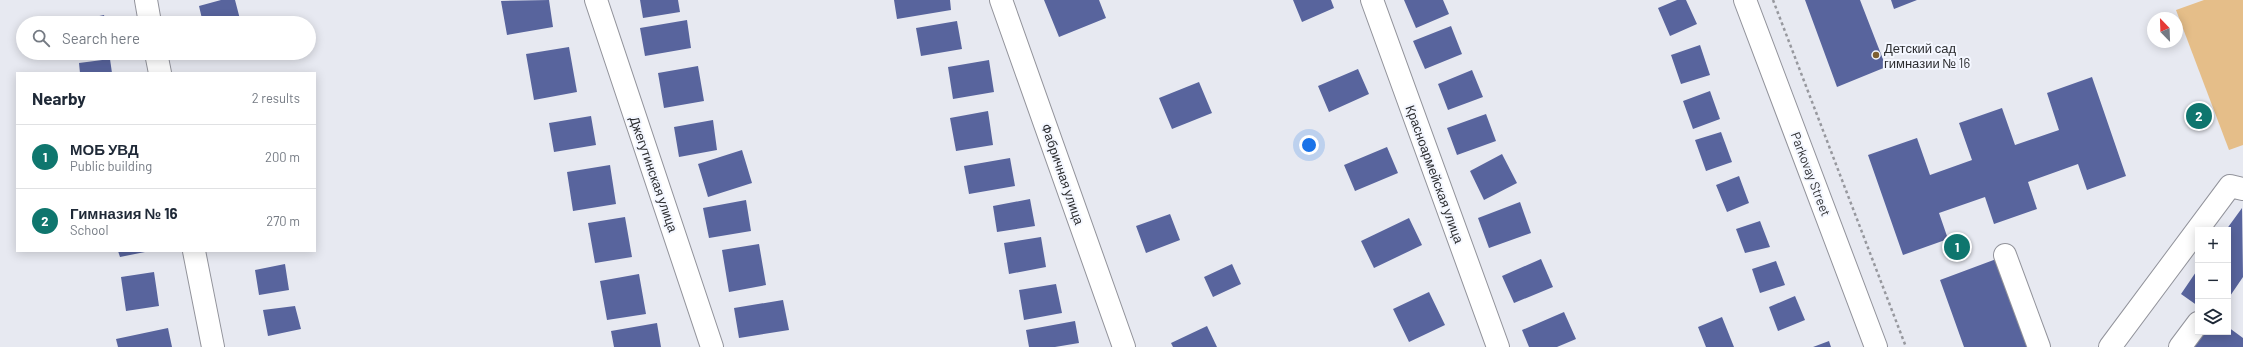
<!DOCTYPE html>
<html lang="en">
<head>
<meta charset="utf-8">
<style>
	:root { --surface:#fff; --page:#f2f2f3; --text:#1f2937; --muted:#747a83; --line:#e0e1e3; --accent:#0f766e }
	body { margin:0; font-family:Barlow,sans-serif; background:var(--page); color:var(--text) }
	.controls { position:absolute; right:12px; bottom:12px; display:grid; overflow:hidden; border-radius:0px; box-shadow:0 2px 10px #0003 }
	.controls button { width:36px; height:36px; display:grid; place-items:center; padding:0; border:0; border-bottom:1px solid var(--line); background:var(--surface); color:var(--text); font:20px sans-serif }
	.compass { position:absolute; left:2147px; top:12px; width:36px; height:36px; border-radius:50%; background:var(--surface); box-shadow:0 2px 10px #0003; rotate:337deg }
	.you { position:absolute; left:1309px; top:145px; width:14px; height:14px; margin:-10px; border:3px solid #fff; border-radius:50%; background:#1a73e8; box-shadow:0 0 0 6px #1a73e833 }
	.badge { display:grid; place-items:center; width:26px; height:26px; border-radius:50%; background:var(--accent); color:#fff; font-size:13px; font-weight:700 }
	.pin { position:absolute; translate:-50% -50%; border:2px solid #fff; box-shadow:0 1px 4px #0006 }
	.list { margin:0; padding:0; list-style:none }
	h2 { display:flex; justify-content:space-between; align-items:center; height:52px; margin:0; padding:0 16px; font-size:17px }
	h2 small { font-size:13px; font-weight:400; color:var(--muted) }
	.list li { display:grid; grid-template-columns:26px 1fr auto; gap:12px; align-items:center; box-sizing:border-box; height:64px; padding:0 16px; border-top:1px solid var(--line) }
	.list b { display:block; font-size:15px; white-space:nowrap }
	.list p { margin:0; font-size:13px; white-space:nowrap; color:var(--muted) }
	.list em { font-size:13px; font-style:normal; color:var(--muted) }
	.icon { flex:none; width:22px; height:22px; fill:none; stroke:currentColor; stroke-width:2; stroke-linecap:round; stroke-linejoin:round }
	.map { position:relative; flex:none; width:2243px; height:347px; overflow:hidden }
	.search { position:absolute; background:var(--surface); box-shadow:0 2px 10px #0003; left:16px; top:16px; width:300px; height:44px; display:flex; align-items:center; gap:10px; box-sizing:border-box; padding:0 14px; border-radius:22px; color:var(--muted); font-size:15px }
	.panel { position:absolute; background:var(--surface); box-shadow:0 2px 10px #0003; left:16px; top:72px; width:300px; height:180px; border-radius:0px }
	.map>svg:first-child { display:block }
</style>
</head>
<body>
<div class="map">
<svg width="2243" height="347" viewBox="0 0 2243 347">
	<rect width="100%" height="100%" fill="#e7e9f1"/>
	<path fill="#e5be89" d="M2204,0h39v145l-14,5 -53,-140z"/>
	<path fill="#58649d" d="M221,0h14l6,23h-38l-4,-17z
		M549,0l4,27 -46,8 -6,-34z
		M640,0h38l2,12 -37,6z
		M894,0h56l1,10 -54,9z
		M1044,0h55l7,18 -47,19z
		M1293,0h38l3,8 -32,14z
		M1404,0h39l6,14 -33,14z
		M1677,0h9l11,24 -27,12 -12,-28z
		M1805,0h55l26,67 -49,20z
		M1891,0h26l-23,9z
		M104,15l2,8h-30v-2z
		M687,20l4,28 -46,8 -5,-28z
		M957,21l5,28 -41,7 -5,-28z
		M1451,26l11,28 -37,15 -12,-28z
		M1700,45l10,30 -29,9 -10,-29z
		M569,47l8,45 -43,8 -8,-46z
		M110,59l2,14h-32l-1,-10z
		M989,60l5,32 -41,7 -5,-32z
		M698,66l6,35 -40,7 -6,-35z
		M1358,69l11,25 -40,18 -11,-26z
		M1472,70l11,27 -35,13 -10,-26z
		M2092,77l34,99 -39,14 -9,-26 -50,18 9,27 -43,15 -9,-27 -46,16 9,26 -45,16 -35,-100 49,-17 13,37 42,-15 -13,-37 43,-15 13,37 44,-15 -12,-37z
		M1199,82l13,31 -40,16 -13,-31z
		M1710,91l10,28 -27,10 -10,-28z
		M988,111l5,34 -37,6 -6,-33z
		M1486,114l10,27 -39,14 -10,-27z
		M591,116l5,29 -42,7 -5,-29z
		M713,120l4,30 -38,7 -5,-30z
		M1721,132l11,30 -26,9 -11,-31z
		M1387,147l11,26 -43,18 -11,-26z
		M742,150l10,33 -44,14 -10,-33z
		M1502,154l15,29 -33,17 -14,-29z
		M1010,158l5,28 -46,8 -5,-28z
		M610,165l6,39 -43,7 -6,-39z
		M1739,176l10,27 -22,9 -11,-27z
		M1030,199l5,27 -38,6 -4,-26z
		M746,200l5,31 -42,7 -6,-30z
		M1520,202l11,31 -42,15 -11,-30z
		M2242,208l1,69 -15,22v-69h-2z
		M1170,214l10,26 -34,13 -10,-27z
		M625,217l7,40 -37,6 -7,-40z
		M1409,218l13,27 -48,23 -13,-27z
		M1760,221l10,26 -25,6 -9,-24z
		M1041,237l5,30 -37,7 -5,-31z
		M759,244l7,41 -37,7 -7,-42z
		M118,251h27v1l-25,5z
		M1999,258l32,89h-67l-24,-67z
		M1541,259l12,28 -39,16 -12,-27z
		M1776,261l9,24 -25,8 -8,-24z
		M285,264l4,26 -30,5 -4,-25z
		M1232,264l9,20 -28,13 -9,-20z
		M2198,269v37l-17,-12z
		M154,272l5,34 -33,5 -5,-34z
		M639,274l7,40 -39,6 -7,-39z
		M1056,284l6,29 -38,7 -5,-30z
		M1429,292l16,33 -36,17 -16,-33z
		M1795,296l10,24 -27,11 -9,-24z
		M783,300l6,30 -50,8 -5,-30z
		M295,306l6,23 -33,7 -5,-26z
		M1564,312l12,27 -19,8h-28l-7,-17z
		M1722,317l12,30h-28l-8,-20z
		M1075,321l4,22 -24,4h-26l-3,-17z
		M657,323l4,24h-47l-3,-16z
		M1207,326l10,21h-44l-2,-4z
		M2228,327l15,11v9h-54l11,-15h28z
		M168,328l4,19h-54l-2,-8z
		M1829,341l2,6h-18z"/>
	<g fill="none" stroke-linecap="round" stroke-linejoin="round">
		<defs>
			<path id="minor" d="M146,0l4,23
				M596,0l116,347
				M1001,0l123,347
				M1372,0l126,347
				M156,53l4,20
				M194,251l19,96
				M2005,255l34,92
				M2110,347l120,-161 13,3
				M2180,347l18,-24"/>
			<path id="major" d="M1745,0l131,347"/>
		</defs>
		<use href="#minor" stroke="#92939b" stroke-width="24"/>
		<use href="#major" stroke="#92939b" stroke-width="24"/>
		<path stroke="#97989e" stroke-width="2.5" stroke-dasharray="3 3" stroke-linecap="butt" d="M1773,0l133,347"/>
		<use href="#minor" stroke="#fff" stroke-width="22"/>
		<use href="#major" stroke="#fff" stroke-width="22"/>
	</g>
	<circle fill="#7d5f33" stroke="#f4f7ff" stroke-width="1.5" cx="1876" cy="55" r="4"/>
	<g text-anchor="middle" stroke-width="4" stroke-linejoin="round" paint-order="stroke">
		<g font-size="13" fill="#2d2e31" stroke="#f4f7ff" text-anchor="start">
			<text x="1884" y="53">Детский сад<tspan x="1884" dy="15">гимназии № 16</tspan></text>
		</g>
		<g font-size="13" fill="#2d2e31" stroke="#f4f7ff">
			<text transform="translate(654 174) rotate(71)" y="5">Джегутинская улица</text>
			<text transform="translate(1063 174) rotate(71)" y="5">Фабричная улица</text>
			<text transform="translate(1435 174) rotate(70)" y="5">Красноармейская улица</text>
			<text transform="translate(1811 174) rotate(69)" y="5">Parkovay Street</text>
		</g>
	</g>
</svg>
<div class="controls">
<button>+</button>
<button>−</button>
<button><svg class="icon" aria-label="layers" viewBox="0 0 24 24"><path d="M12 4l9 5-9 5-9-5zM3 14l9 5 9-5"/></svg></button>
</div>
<svg class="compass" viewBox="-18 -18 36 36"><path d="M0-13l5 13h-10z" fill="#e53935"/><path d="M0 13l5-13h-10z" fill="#747a83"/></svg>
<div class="you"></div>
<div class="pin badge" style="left:1957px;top:247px">1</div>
<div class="pin badge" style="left:2199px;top:116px">2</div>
<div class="search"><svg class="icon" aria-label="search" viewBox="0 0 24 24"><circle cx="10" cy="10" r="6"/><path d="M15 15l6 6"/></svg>Search here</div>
<section class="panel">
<h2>Nearby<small>2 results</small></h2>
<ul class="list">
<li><span class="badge">1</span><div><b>МОБ УВД</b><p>Public building</p></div><em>200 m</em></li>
<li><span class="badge">2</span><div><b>Гимназия № 16</b><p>School</p></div><em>270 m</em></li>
</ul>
</section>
</div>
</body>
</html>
